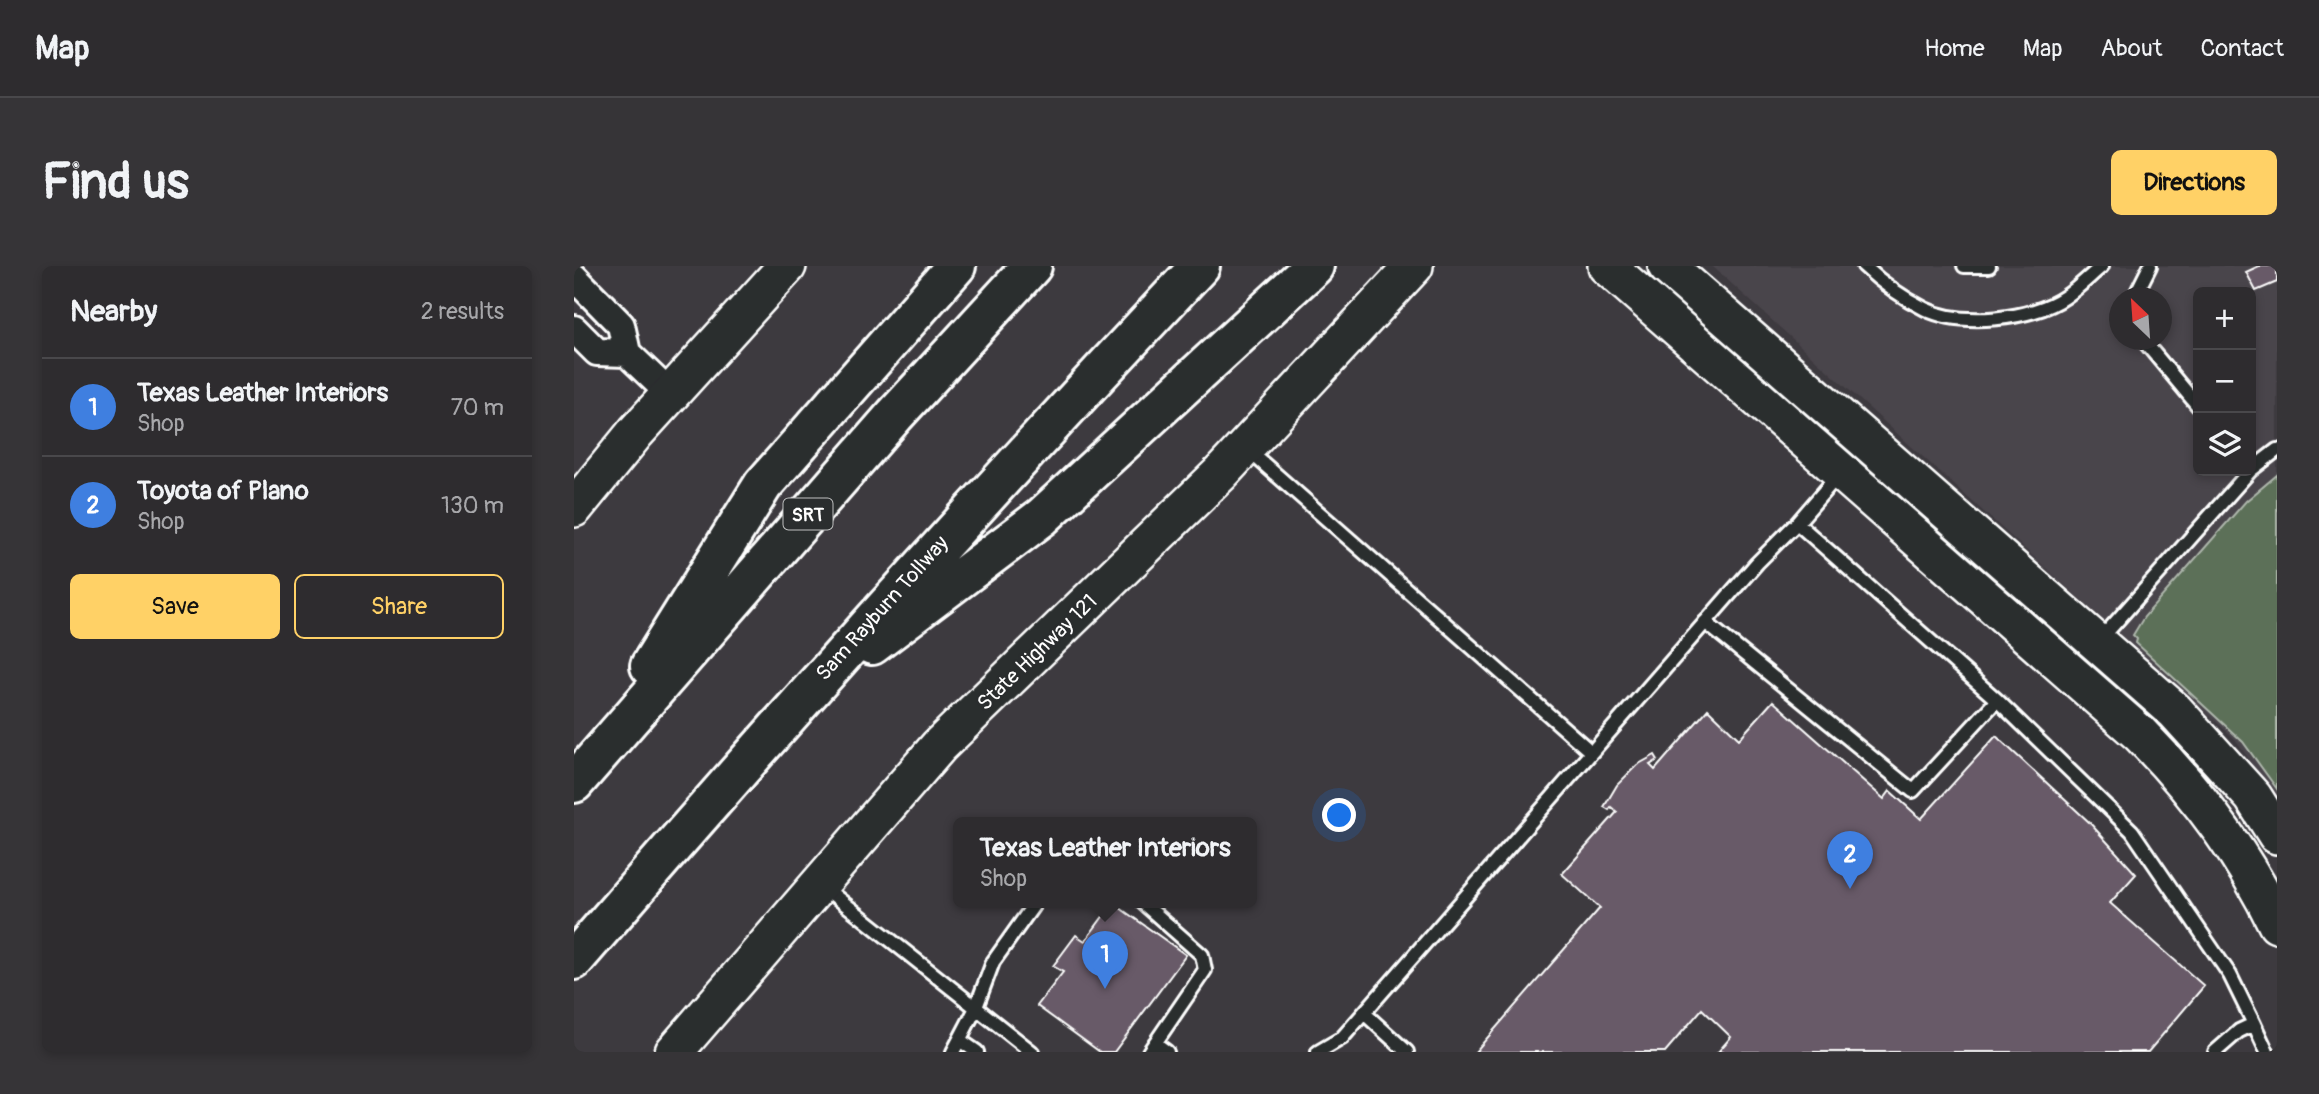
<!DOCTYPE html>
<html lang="en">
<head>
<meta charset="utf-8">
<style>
	:root { --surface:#2e2c2f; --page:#363437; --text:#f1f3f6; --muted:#a7a7aa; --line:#49484b; --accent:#ffd166 }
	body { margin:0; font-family:Pangolin,sans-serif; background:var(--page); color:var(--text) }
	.controls { position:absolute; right:21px; top:21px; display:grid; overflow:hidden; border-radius:10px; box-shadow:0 4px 10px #0003 }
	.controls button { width:63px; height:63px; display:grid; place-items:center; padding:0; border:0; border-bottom:2px solid var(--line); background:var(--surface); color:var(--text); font:35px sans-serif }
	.compass { position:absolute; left:1535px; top:21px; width:63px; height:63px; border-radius:50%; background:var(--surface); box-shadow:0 4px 10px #0003; rotate:335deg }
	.you { position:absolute; left:766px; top:550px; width:24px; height:24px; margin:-18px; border:5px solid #fff; border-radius:50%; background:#1a73e8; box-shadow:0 0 0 10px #1a73e833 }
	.badge { display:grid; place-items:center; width:46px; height:46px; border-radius:50%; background:var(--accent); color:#fff; font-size:23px; font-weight:700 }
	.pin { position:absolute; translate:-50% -58px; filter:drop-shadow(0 2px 4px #0008) }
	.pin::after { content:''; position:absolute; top:37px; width:24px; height:21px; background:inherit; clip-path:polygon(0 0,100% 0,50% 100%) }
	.popup { position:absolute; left:379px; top:551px; width:304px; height:91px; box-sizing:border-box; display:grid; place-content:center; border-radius:10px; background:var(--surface); filter:drop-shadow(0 2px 5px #0005); font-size:23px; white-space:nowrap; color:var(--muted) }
	.popup b { font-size:26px; color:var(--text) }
	.popup::after { content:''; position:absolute; left:50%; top:100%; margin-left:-14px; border:14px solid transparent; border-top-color:var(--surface) }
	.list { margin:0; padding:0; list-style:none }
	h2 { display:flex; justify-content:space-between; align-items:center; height:91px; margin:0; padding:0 28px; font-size:30px }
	h2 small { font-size:23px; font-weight:400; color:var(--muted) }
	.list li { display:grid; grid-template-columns:46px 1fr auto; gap:21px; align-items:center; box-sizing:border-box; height:98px; padding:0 28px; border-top:2px solid var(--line) }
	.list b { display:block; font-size:26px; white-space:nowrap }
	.list p { margin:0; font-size:23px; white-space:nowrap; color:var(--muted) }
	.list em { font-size:23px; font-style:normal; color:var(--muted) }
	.actions { display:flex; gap:14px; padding:21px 28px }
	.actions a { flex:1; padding:16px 0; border:2px solid var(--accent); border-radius:10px; text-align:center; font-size:24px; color:var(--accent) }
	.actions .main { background:var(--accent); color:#111 }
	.icon { flex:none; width:38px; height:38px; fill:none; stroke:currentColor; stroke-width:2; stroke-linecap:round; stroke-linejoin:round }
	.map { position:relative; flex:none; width:1703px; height:786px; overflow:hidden; border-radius:10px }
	header { display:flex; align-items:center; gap:42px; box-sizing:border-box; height:98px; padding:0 35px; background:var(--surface); border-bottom:2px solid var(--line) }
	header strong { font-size:33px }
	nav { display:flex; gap:38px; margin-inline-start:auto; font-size:24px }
	.intro { display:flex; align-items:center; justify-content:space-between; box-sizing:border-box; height:168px; padding:0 42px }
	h1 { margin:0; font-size:49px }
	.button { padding:18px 32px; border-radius:10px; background:var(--accent); color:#111; font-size:24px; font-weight:700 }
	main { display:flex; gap:42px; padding:0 42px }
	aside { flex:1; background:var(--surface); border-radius:10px; box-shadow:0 4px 10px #0003 }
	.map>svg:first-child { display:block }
</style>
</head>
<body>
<header>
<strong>Map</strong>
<nav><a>Home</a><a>Map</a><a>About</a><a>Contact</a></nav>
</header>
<div class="intro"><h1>Find us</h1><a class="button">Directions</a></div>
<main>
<aside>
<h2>Nearby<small>2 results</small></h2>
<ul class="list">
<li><span class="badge" style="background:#3f7fe0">1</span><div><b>Texas Leather Interiors</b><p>Shop</p></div><em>70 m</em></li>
<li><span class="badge" style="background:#3f7fe0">2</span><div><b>Toyota of Plano</b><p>Shop</p></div><em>130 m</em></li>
</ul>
<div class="actions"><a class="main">Save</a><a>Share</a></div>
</aside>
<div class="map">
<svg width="1703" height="786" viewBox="0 0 1703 786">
	<rect width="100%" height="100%" fill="#3d3a3f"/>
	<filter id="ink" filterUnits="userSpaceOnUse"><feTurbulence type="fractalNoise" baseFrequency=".0143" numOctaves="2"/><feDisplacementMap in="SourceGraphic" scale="14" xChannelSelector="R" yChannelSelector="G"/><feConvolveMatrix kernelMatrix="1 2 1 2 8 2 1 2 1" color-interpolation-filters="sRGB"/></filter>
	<g filter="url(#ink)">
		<path fill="#4a444b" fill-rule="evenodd" d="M1138,0h565v534l-42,-61zM1624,26h53v179h-53zM1546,32h42v42h-42z"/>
		<path fill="#5c6f59" stroke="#aeb7ac" stroke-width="2" d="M1703,209v314l-34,-47 -107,-99 1,-4 -4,-4 11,-18 102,-116z"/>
		<path fill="#685a67" stroke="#fff" stroke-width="2" d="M1685,0h18v16l-21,9 -10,-19z
			M1199,435l111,98 6,-8 31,28 75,-83 93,86 47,52 -26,29 94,83 -56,66h-430l13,-15 -29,-28 -37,43h-190l125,-144 -38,-34 55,-62 -6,-5 -2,3 -5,-3 13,-22 20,-20 18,-10 3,5 -8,5 5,5 53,-61 31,30z
			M539,637l73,52 -72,97h-14l-63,-46 26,-34 -10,-6 23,-31 9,6z"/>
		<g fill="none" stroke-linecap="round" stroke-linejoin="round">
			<defs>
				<path id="lane" d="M1290,0c18,17 39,32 61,43 36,18 107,11 140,-12 13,-9 25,-21 37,-31
					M1390,0h25
					M1560,32l16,-32
					M1569,74l55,66
					M674,184l343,302
					M1677,204l26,-20
					M1223,257l200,177
					M1131,356l208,169 84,-91 135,131 98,144 24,49 -15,7 -24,21
					M1525,375l151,-170
					M247,619l211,167
					M569,637l59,52 3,15 -56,82
					M790,747l43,39
					M1680,758l13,28
					M387,775l16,11
					M581,777l12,9
					M379,786l22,-42 18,-48 42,-59
					M744,786l24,-14 415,-475 40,-40 43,-50"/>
				<path id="street" d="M0,11l47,48 6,28 43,41
					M0,63l23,23 30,1"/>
				<path id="secondary" d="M1033,0l533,468c56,57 102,117 137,190
					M1093,0l508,445 78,86 24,38
					M0,242l62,-76 151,-166
					M100,786l265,-306 282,-273 193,-207"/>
				<path id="highway" d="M298,379l170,-128 272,-251
					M76,400l113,-181 193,-219
					M0,517l321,-368 137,-149
					M0,694c204,-236 412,-467 626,-694"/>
			</defs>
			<use href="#lane" stroke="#fff" stroke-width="18"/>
			<use href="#street" stroke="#fff" stroke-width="32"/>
			<use href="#secondary" stroke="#fff" stroke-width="42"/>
			<use href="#highway" stroke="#fff" stroke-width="44"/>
			<use href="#lane" stroke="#2a2d2e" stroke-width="12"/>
			<use href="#street" stroke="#2a2d2e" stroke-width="26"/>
			<use href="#secondary" stroke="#2a2d2e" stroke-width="37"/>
			<use href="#highway" stroke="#2a2d2e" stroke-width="38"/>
		</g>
	</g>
	<g text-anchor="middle" stroke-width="5" stroke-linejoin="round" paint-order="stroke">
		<rect fill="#2a2d2e" stroke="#bfc0c0" stroke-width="2" x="209.5" y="232.5" width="49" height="31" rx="5"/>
		<g font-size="19" font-weight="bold" fill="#fff">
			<text x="234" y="255">SRT</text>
		</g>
		<g font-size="21" fill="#fff" stroke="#2a2d2e">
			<text transform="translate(308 342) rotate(-48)" y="7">Sam Rayburn Tollway</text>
			<text transform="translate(463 386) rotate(-44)" y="7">State Highway 121</text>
		</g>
	</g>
</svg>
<div class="controls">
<button>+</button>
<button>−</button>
<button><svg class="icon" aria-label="layers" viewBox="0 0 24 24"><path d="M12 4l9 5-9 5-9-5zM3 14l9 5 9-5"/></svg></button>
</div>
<svg class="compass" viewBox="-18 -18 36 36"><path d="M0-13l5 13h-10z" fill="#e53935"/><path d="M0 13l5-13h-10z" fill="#a7a7aa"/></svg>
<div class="you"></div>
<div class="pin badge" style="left:531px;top:723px;background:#3f7fe0">1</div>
<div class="popup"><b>Texas Leather Interiors</b>Shop</div>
<div class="pin badge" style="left:1276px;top:623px;background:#3f7fe0">2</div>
</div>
</main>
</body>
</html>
